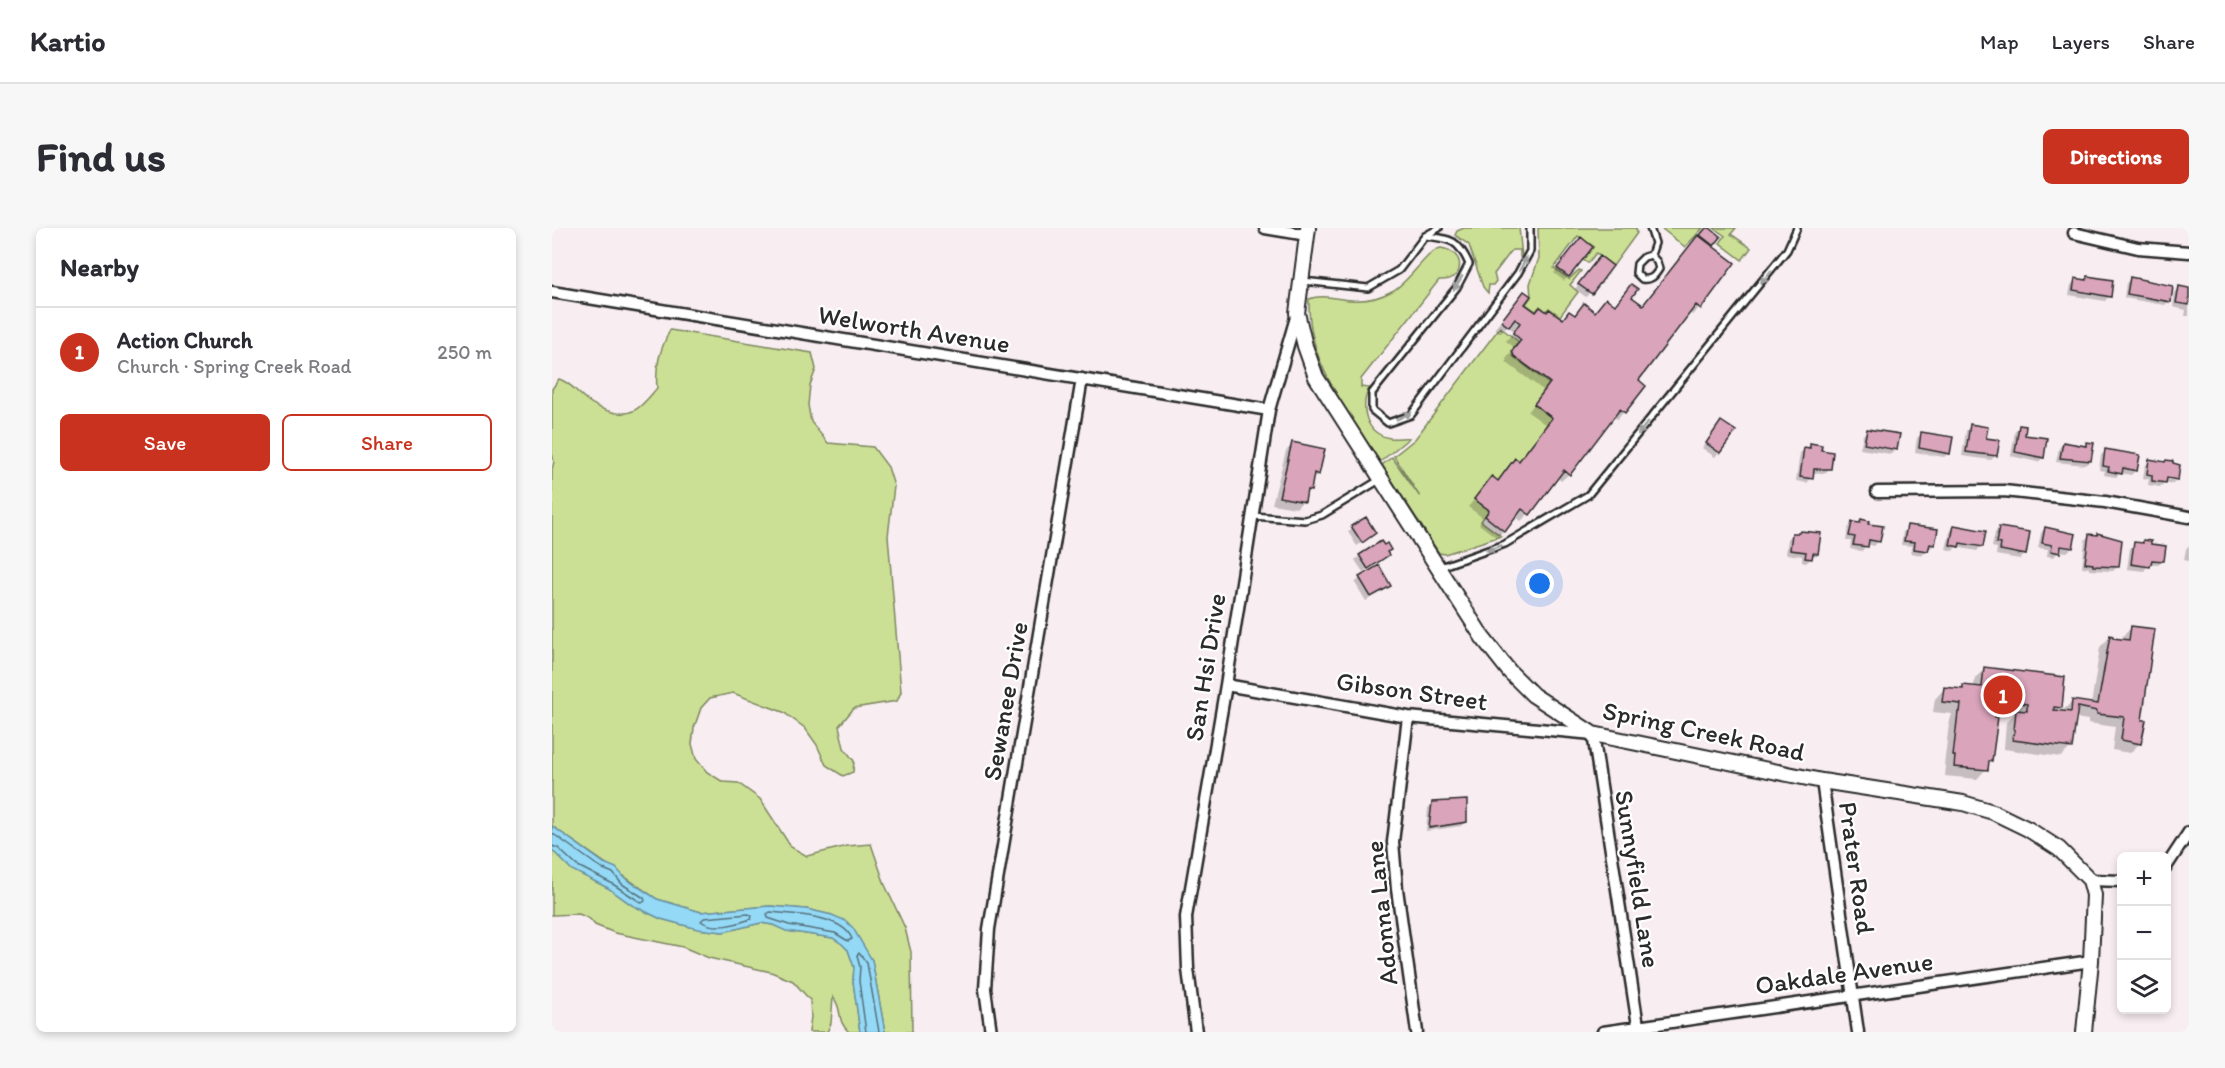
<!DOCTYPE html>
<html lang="en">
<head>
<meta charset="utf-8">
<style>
	:root { --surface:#fff; --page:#f7f7f7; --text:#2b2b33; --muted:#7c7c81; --line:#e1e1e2; --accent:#c8321e }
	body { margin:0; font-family:Itim,sans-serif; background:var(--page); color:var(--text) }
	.controls { position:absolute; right:18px; bottom:18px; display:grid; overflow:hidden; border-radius:9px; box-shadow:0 3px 9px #0003 }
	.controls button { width:54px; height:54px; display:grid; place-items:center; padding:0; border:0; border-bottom:2px solid var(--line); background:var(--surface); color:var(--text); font:30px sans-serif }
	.you { position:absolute; left:988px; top:356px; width:21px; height:21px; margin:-15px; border:4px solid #fff; border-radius:50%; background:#1a73e8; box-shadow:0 0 0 9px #1a73e833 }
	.badge { display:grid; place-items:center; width:39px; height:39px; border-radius:50%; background:var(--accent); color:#fff; font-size:20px; font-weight:700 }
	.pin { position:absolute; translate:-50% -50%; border:3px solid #fff; box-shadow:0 2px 6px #0006 }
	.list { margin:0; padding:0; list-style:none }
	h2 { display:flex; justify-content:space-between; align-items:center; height:78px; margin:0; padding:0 24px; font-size:26px }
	h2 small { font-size:20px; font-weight:400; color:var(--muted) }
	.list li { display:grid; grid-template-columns:39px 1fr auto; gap:18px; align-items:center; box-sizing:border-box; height:90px; padding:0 24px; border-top:2px solid var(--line) }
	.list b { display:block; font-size:22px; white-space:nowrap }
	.list p { margin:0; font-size:20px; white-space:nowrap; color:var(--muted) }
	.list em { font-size:20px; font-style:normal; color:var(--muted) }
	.actions { display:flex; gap:12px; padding:18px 24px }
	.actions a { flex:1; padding:14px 0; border:2px solid var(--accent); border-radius:9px; text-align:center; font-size:21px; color:var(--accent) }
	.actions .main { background:var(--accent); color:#fff }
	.icon { flex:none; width:33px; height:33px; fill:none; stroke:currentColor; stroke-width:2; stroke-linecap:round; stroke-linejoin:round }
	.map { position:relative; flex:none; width:1637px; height:804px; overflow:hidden; border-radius:9px }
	header { display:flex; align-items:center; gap:36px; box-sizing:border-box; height:84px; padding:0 30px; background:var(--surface); border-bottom:2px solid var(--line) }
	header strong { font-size:28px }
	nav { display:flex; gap:33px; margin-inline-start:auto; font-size:21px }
	.intro { display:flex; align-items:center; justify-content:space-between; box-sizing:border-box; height:144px; padding:0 36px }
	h1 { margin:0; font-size:42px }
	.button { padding:15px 27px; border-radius:9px; background:var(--accent); color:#fff; font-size:21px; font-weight:700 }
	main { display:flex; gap:36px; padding:0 36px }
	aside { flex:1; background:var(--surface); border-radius:9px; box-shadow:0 3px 9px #0003 }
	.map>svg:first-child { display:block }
</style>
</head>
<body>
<header>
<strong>Kartio</strong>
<nav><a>Map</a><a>Layers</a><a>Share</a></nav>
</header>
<div class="intro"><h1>Find us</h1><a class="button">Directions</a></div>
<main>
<aside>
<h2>Nearby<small></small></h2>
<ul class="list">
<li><span class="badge">1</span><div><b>Action Church</b><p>Church · Spring Creek Road</p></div><em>250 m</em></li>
</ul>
<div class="actions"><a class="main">Save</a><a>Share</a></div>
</aside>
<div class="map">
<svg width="1637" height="804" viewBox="0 0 1637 804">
	<rect width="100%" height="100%" fill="#f8edf1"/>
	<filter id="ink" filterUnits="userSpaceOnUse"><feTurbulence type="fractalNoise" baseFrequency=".0167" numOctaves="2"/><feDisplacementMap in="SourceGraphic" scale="12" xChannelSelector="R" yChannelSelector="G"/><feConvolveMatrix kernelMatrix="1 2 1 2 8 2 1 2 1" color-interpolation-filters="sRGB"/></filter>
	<g filter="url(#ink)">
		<path fill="#cce095" stroke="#7c8660" stroke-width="1.5" d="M912,0h55l3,29h-2v-7h-8l-18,24 2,7 -3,4h-4l-1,8 -5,-6 -14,-42 -14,-10 2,-4z
			M986,0h98l1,5 -24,33 -17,-13 -8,10 -5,-3 10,-14 -15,-10 -24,32 15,11 10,-9 2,1 -11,14 8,7 -18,24 -11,-8 -3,3 -6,-5 -4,5 -10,-7 5,-7 -1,-13 9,-26z
			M1109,0h42l-18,19z
			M1162,0h22l-5,6 20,14 -9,12 -22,-17 5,-7z
			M889,20c26,4 24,34 -2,32l-78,99v8l8,1c-9,19 -4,46 21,50 7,1 14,-1 19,0l-29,24c-33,-52 -73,-99 -71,-163 14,-5 27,0 42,1 14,1 29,-2 41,-9 17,-8 35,-41 49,-43z
			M948,99l19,15 -7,8 1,6 36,28 -15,20 18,14 -33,43 -4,-3 -17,23 -7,-5 -17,23 15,11 -8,11 20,15 -56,18 -6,-1 -57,-88 10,-8 28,40 -26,-41 21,-17z
			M118,102l142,23 4,16 -6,16 -2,20 3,17 17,21 45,4 15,20 6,19 -6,50 13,156 -4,9 -43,7 -15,18 5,22 10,13 -1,11 -10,4 -17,-11 -9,-20 -12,-17 -22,-16 -50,-19 -23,5 -9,10 -7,20 -2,16 4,15 11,13 16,10 15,1 22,16 31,48 16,9 40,-10 24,-2 14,41 20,43 6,24 1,80h-27l-13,-72 -40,-45 -26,-6 -36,-3 -69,6 -44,-13 -105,-73v-357l2,-7 -2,-9v-64l7,-10c11,4 14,9 22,16 12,12 36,23 52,16 9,-4 18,-16 24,-23 -2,-22 3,-38 13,-58z
			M0,622l20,20 36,18 24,17 29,14 37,10 25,3 38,-9 12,2 14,6 46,7 9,6 6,6 6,17 -1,14 7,51h-11c-14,-13 -5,-21 -16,-35l-2,26 -4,9h-18l2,-15 -1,-17 -17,-19 -22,-9 -62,-14 -26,-11 -68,-14 -20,-8 -5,-6 -11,-5 -27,1z"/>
		<path fill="#94d9f6" stroke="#6a93a5" stroke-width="1.5" d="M0,598l52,37 12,5 10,11 31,20 44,13 69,-6 36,3 26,6 14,6 7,7 19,32 13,72h-25l-7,-51 1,-14 -6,-17 -6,-6 -9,-6 -47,-7 -13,-6 -12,-2 -38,9 -25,-3 -37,-10 -29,-14 -24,-17 -36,-18 -20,-20z"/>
		<path fill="#0003" d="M1151,5l16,4 -7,10 21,17 -34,44 -7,7 -4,-3 -51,68 -13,32 -7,7 -4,-3 -44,58 -8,7 -4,-4 -29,37 -7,7 -6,-5 -18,22 -18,-14 4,-6 -15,-11 24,-29 5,4 11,-15 10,-5 28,-37 -18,-13 16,-21 -37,-28 -1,-4 9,-11 -9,-7 8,-10 -7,-5 -7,7 -5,-5 29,-35 -1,11 13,10 26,7 12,-5 10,-11 10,8 12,-13 8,6 17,-20 -2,11 13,9z
			M1024,16l-8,32 -4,5 -10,-8z
			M1044,34l15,4 -25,31 -11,-8z
			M1536,50l21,18 -4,5 -36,-6 2,-10 5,-5 8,1z
			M1579,51l38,22 -4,4 -41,-7 2,-15z
			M1628,60l9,1v27h-4l1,-6 -13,-3 2,-15z
			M1418,198l15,13 11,16 -5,5 -29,-4 4,-25z
			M1467,198l4,10 20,22 -5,4 -27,-6 4,-25z
			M1165,199l2,25 -4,5 -13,-9z
			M1315,202l29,19 -5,5 -31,-5 3,-14z
			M1370,206l27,19 -5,4 -29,-5 2,-14z
			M1535,215l3,18 -5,4 -29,-3 3,-14 4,-4 20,3z
			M741,216l25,30 -7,7 -2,9 -5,5 -1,6 -7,7 -24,-4 14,-53z
			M1259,217l8,7 10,17 -4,4h-13l-1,5 -4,5 -11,-2 4,-28z
			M1554,223l30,19 -5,5 -11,-2 -4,4 -12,-2 1,-4 -6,-1 2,-15z
			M1598,233l14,2 2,-2 6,1 -1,3 8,1 -2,13 -2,2v-3l-15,-3 -1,3 16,3 -3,3 -7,-2 -5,5 -12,-2 1,-6 -6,-1 2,-12z
			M1309,293l18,20 -5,5 -7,-2 -5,7 -12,-2 1,-8h-5l2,-13 5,-5 5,1z
			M1355,299l27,18 -12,10 -11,-2 1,-7 -11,-1 2,-13z
			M1402,299l27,19 -4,5 -21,-4 -3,4 -7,-2 4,-17z
			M800,300l22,5 -17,13 -9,-14z
			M1447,300l25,26 -4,5 -24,-4 1,-7 -5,-1 3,-14z
			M1493,300l27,20 -5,4 -8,-1 -5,6 -7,-1 1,-7 -10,-1 3,-15z
			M1241,306l24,19 -11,10 -4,-1v-6l-16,-2 2,-15z
			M1537,307l28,32 -4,4 -24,-1v-2l-7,-1 3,-27z
			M1592,314l19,19 -5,4 -9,-1 -5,7 -17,-2 3,-21 4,-4 7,1z
			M1637,317v16l-5,-1 2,-11z
			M834,324l1,3 -4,4 -20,13 -8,-12 5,-4z
			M808,350l29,8 -23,15 -11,-18z
			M1580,399l8,116 -10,10 -18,-3 3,-23 -27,-4v-3l-13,-2 -4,29 -10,10 -57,-8 2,-27 9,-9 -21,-2 -4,49 -3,3 -1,6 -9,10 -32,-3 1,-10 -2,-1 5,-41 3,-10 -19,-2 2,-13 9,-10 16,1 4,-4 10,1 1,-9 10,-9 75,38 -4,5h5l11,-10 19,3 9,-58 10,-10 1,2 10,2 1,-4z
			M881,576l33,17 -5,5 -35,5 2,-23z"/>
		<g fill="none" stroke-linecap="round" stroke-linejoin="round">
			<path stroke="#55717c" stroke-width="1.5" d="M0,605l49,35 12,5 9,11 22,14 1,3 -3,2 -31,-20 -35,-18 -18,-17 -6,-2
				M218,684c22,2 73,3 82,27l-4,2 -13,-8 -46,-8 -21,-7 -1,-4z
				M197,686l3,2 -1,3c-15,5 -36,12 -50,2l3,-3z
				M314,804l-7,-51 1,-14 -3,-11 2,-3 8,10 12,69"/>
		</g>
		<path fill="#daa4bb" stroke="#2b2b2b" stroke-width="1.5" d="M1154,0h4l11,9 -7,9 -14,-11z
			M1146,7l37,28 -34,46 -5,-4 -57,75 7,6 -21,27 -5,-4 -50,66 -6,-5 -34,45 -8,-6 -17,23 -20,-16 4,-6 -15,-11 18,-23 6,5 17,-23 4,3 33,-43 -18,-14 16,-21 -36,-27 -2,-5 9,-11 -8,-7 7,-10 -5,-4 -6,8 -8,-6 23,-30 7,5 -6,8 11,8 4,-5 7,5 2,-3 14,10 6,-8 6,4 9,-12 11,9 11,-14 9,7 16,-21 7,5 -6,8 11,8z
			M1029,9l12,10 -24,30 -12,-9z
			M1048,28l13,10 -21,28 -14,-10z
			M1535,48l26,4 -2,17 -38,-7 2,-12 12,2z
			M1578,49l43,9 -2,16 -44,-8z
			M1627,58l10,2v17l-13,-2z
			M1169,193l15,10 -16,22 -14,-10z
			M1418,196l18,3 -2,11 14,2 -3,16 -31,-4z
			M1467,197l7,1 -1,9 22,3 -3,20 -29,-6z
			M1315,201l33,5 -3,16 -33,-6z
			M1369,204l32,5 -3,17 -31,-6z
			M740,214l33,7 -6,26 -5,-2 -3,18 -4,-1 -2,12 -26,-5z
			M1511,214l23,4v-4l8,1 -3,18 -31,-3z
			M1258,215l12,2 -1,5 12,2 -2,17h-17l-1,10 -13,-2 4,-30 6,1z
			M1553,221l35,6 -3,16 -14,-3 -1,6 -14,-3 1,-4 -6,-1z
			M1597,231l16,3 1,-2 7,1v2l7,2 -2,15 -11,-2 -1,5 -14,-2v-6l-5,-1z
			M814,289l10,16 -14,10 -11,-17z
			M1309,291l8,2 -1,3 15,2 -3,16 -11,-2 -1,7 -15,-2 2,-8 -6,-1 3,-14 8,1z
			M1355,297l31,4 -3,16 -5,-1 -2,7 -14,-2 1,-7 -11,-1z
			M1402,297l32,6 -3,16 -23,-4 -1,4 -9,-2z
			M1447,299l31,5 -4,23 -26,-5 1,-6 -5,-1z
			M1493,299l31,7 -3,14 -12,-2 -1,7 -9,-2 1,-6 -10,-2z
			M1248,303l21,2 -3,21 -5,-1 -1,6 -7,-1 1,-6 -16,-2 2,-17h7z
			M1545,305l25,7 -3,27 -26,-1v-2l-8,-1 4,-29 8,1z
			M1591,312l8,1v3l15,2 -2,15 -12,-1 -2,7 -19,-3 3,-22 9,1z
			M829,313l3,4 3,-2 4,7 -4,2 2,3 -21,14 -9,-14z
			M827,337l12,21 -20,11 -12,-20z
			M1579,398l24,3 -13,91h4l-5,24 -20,-4 3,-23 -27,-3v-3l-19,-4 -6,41 -59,-8 3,-30 11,1v-7l-30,-4 -2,17h3l-6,44h-3l-1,9 -34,-3 1,-11h-2l5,-44h2l1,-8 -19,-2 2,-15 19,2v-4l19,2 2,-20 81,10 -3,31 -8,-1v3l17,2 1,-12 26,4 12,-69 3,1v2l16,2z
			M915,572v22l-38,6 3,-26z"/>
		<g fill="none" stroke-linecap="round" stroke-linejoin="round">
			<defs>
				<path id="lane" d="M1098,0l5,15 -4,12
					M873,8c26,3 33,3 44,28l-12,23 -85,106v17l16,13 23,-8 107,-142 12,-22v-23
					M1099,27l6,7 2,7c-5,8 -8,11 -17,10l-6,-6 1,-9 7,-7z
					M751,53l65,7 31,-18 26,-34 14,-8
					M701,288l52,4 17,-5 59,-36
					M888,339l65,-23 83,-49 199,-245 10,-22"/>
				<path id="street" d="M713,0l42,7
					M1522,5l64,15 51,4
					M0,64l717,118
					M1325,264l127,-1 101,11 84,15
					M674,457l182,32 185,17 46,298
					M856,489l-15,125 4,47 20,143
					M1270,553l36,251
					M1614,639l23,-35
					M1538,652l32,1
					M439,804l-6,-43 4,-60 93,-550
					M644,804l-8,-63 -2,-52 40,-232 43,-275 28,-96
					M1051,804l488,-71"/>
				<path id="secondary" d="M756,0l-11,85 8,33 11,31 167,261 26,33 24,24 60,39 229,47 141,22 30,9 35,17 31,20 31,31 4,15 -3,66 -7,71"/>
			</defs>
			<use href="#lane" stroke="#2b2b2b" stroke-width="10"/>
			<use href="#street" stroke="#2b2b2b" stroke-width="15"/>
			<use href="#secondary" stroke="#2b2b2b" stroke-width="18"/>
			<use href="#lane" stroke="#fff" stroke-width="5"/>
			<use href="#street" stroke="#fff" stroke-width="10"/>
			<use href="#secondary" stroke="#fff" stroke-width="14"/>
		</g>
		<defs><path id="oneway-solid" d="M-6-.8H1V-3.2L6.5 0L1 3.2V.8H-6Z" transform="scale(1.5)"/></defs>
		<g fill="#a0a0a0">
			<use href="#oneway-solid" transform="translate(971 36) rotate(-63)"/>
			<use href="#oneway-solid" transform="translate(1214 49) rotate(129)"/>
			<use href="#oneway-solid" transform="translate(906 55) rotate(121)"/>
			<use href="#oneway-solid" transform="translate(852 188) rotate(-26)"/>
			<use href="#oneway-solid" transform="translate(1091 200) rotate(129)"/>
			<use href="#oneway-solid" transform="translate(942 320) rotate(161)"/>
		</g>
	</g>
	<g text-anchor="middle" stroke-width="4.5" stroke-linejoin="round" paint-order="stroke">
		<g font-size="26" fill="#2b2b2b" stroke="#fff">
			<text transform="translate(362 101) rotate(9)" y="9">Welworth Avenue</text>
			<text transform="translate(653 439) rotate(-81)" y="9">San Hsi Drive</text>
			<text transform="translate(860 463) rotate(8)" y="9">Gibson Street</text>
			<text transform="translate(453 473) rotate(-80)" y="9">Sewanee Drive</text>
			<text transform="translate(1152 503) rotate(12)" y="9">Spring Creek Road</text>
			<text transform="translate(1305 640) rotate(82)" y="9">Prater Road</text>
			<text transform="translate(1086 651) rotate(81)" y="9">Sunnyfield Lane</text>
			<text transform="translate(829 685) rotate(-96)" y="9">Adonna Lane</text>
			<text transform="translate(1292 745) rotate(-8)" y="9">Oakdale Avenue</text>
		</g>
	</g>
</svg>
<div class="controls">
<button>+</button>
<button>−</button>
<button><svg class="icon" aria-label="layers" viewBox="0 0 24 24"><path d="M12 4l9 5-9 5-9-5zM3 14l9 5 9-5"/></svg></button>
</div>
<div class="you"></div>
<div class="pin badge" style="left:1451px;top:467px">1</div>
</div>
</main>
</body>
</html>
